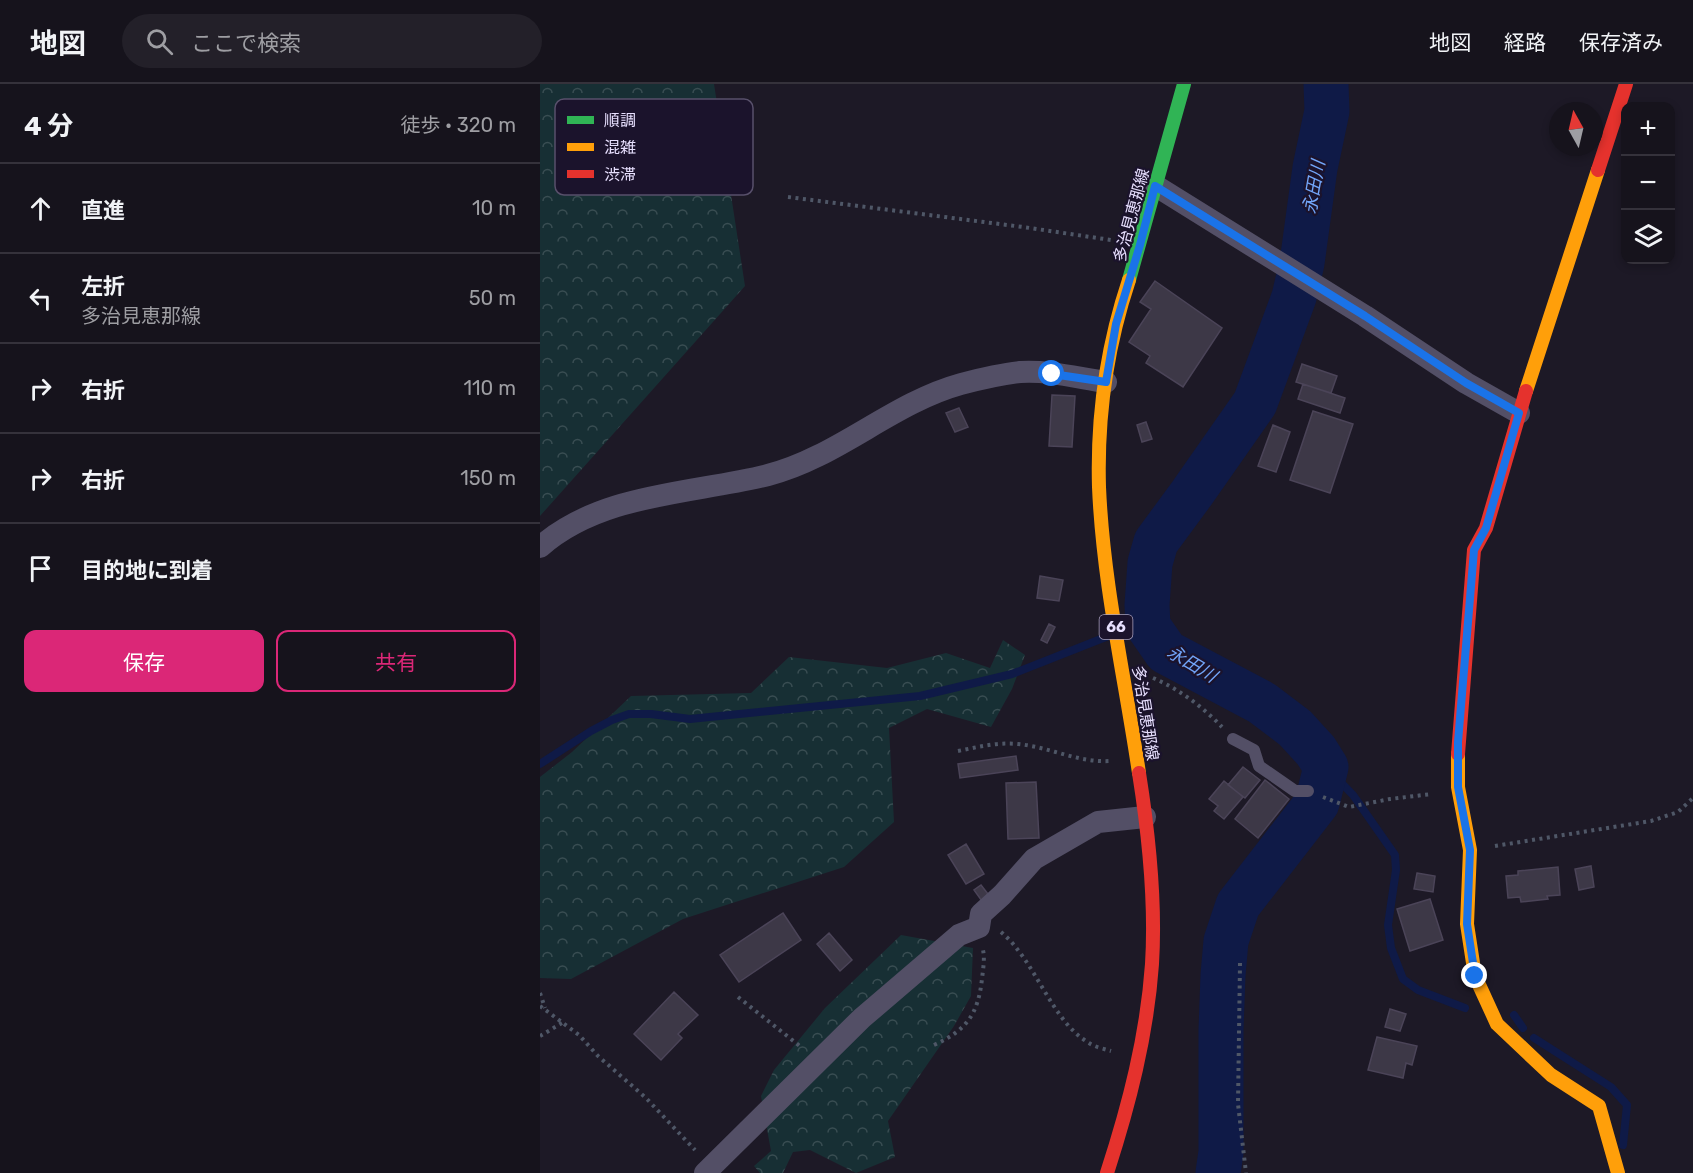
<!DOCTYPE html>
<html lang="ja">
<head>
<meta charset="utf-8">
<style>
	:root { --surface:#16131c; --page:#232029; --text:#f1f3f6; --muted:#9e9ea3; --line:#35323b; --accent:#db2777 }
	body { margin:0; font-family:Rubik,"Noto Sans JP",sans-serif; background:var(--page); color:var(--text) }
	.controls { position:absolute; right:18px; top:18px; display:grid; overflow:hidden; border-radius:12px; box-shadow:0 3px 9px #0003 }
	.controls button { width:54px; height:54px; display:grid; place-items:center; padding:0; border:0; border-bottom:2px solid var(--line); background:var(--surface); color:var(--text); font:30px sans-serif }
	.compass { position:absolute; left:1009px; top:18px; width:54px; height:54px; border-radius:50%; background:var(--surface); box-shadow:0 3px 9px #0003; rotate:352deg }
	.stop { position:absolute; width:18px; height:18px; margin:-14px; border:4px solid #1a73e8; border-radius:50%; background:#fff }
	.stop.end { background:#1a73e8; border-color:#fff; box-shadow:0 2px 6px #0008 }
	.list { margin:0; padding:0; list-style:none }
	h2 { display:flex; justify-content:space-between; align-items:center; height:78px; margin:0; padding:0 24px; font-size:26px }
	h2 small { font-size:20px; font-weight:400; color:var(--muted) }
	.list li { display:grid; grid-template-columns:39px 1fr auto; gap:18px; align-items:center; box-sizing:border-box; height:90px; padding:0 24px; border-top:2px solid var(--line) }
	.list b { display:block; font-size:22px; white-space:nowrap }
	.list p { margin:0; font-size:20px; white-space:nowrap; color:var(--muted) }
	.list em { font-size:20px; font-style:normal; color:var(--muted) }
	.actions { display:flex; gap:12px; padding:18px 24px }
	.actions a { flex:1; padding:14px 0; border:2px solid var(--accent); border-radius:12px; text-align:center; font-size:21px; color:var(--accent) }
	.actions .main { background:var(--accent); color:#fff }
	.icon { flex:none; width:33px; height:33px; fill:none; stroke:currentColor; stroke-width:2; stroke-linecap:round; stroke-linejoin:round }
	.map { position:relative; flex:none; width:1153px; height:1089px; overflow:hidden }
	header { display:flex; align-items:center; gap:36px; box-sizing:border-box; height:84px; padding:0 30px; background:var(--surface); border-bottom:2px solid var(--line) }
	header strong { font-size:28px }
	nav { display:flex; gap:33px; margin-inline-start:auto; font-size:21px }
	.search { width:420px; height:54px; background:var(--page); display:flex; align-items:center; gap:15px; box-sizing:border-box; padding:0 21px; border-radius:33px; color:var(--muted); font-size:22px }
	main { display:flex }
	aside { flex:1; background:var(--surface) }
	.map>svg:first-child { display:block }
</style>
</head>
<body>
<header>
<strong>地図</strong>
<div class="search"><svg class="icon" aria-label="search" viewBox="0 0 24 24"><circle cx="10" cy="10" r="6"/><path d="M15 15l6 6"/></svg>ここで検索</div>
<nav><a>地図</a><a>経路</a><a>保存済み</a></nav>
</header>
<main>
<aside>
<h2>4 分<small>徒歩 · 320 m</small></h2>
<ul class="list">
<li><svg class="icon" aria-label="ahead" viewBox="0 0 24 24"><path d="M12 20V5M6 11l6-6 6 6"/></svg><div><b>直進</b></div><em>10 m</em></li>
<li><svg class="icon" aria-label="left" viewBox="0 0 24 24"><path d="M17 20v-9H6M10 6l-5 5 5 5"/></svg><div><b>左折</b><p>多治見恵那線</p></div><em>50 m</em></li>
<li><svg class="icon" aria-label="right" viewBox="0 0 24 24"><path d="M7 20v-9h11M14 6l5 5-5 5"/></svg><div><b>右折</b></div><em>110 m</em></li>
<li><svg class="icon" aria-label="right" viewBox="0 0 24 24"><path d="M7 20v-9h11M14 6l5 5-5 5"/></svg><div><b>右折</b></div><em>150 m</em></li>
<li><svg class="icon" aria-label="arrive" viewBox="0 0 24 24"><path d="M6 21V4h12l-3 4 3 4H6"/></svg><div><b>目的地に到着</b></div></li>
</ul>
<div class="actions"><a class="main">保存</a><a>共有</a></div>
</aside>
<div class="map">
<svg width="1153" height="1089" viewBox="0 0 1153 1089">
	<defs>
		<pattern id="forest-crowns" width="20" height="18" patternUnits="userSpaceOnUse" patternTransform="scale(1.5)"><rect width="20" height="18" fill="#172f34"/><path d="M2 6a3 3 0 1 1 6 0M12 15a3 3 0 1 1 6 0" fill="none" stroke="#394d52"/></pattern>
	</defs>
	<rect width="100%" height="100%" fill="#1d1926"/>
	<path fill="url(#forest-crowns)" d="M0,0h174l31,202 -205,230z
		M463,556l22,15 -13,34 -21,38 -64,-18 -38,19 5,94 -50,45 -161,52 -112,60 -31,-1v-201l32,-25 59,-56 120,-3 38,-36 98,11 59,-15 44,15z
		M361,851l72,13 -2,48 -17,30 -66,95 7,36 -39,16 -46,-23 -17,2 -10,21h-23l-6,-7 17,-15 -10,-55 13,-26 51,-62z"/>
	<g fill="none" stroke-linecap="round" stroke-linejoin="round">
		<path stroke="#0f1a47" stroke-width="8" d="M585,545l23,-9
			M0,680l51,-33 21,-11 17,-6h22l39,5 230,-23 92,-22 99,-39
			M786,683l27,28 42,60 1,15 -8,55 3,23 12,31 15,11 47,18
			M974,931l9,13
			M994,954l77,49 16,18 -4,40"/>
		<path stroke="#0f1a47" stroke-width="45" d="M678,1089l3,-21v-122l2,-55 3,-34 12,-36 79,-102 9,-36 -10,-16 -21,-23 -33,-25 -96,-51 -18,-26 -1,-21 3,-42 6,-21 36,-49 63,-90 39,-106 8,-34 13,-95 12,-57 -1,-27"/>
	</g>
	<path fill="#3d3847" stroke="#4b4458" stroke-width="1.5" d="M615,197l67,47 -39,59 -37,-24 4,-7 -21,-14 22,-33 -11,-7z
		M762,280l35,12 -6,17 -35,-11z
		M763,300l42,14 -5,15 -42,-14z
		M512,311l23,1 -3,51 -23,-1z
		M419,324l9,19 -13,5 -9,-19z
		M773,327l40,13 -23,69 -40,-13z
		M606,338l6,17 -10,3 -5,-17z
		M733,341l17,7 -14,40 -18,-6z
		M500,492l23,4 -4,21 -22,-3z
		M509,540l6,3 -8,16 -6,-3z
		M476,672l2,14 -58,8 -2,-14z
		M703,683l17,13 -15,18 -17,-13z
		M725,696l24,19 -31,39 -23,-19z
		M684,697l19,16 -19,22 -10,-8 4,-5 -9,-7z
		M496,698l3,56 -31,1 -2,-56z
		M426,760l18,30 -18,10 -18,-29z
		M1051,782l3,21 -15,3 -4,-21z
		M1018,783l2,28 -13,1 1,3 -27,3 -1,-5 -12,1 -2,-22 12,-1v-4z
		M877,789l18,3 -2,16 -19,-3z
		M441,801l10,13 -7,6 -10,-14z
		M890,815l13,41 -33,11 -13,-42z
		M243,829l18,27 -62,42 -19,-27z
		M289,849l23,27 -12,11 -23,-27z
		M134,908l24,23 -20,19 4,4 -21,22 -27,-26z
		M850,925l16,5 -6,17 -15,-4z
		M837,953l40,9 -5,19 -6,-2 -3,15 -35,-8z"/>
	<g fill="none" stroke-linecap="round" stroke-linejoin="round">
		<path stroke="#4f5767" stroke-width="4" stroke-dasharray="3 4.5" stroke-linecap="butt" d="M248,113l235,30 88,13
			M613,594c26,11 50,29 69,49
			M418,667c20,-4 39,-9 60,-7 31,3 61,19 92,17
			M783,713l26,10 41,-8 42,-5
			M955,762l156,-25 27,-9 15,-14
			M461,848c35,29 50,89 88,111 6,4 15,6 22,8
			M700,879l-2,141 8,69
			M0,909l5,15
			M198,913l63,50
			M0,922l39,29 19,21 48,42 49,52
			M0,952l22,-13
			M394,961c33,-15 44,-31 48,-66 1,-10 3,-20 1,-29"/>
		<path stroke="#534f66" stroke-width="12" d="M693,655l21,11 5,16 36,25h13"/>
		<path stroke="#534f66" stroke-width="22" d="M616,102l209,130 101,67 53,30
			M0,463c61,-54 152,-53 228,-72 70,-18 124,-72 193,-91 19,-5 40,-10 59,-12 28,-2 58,6 86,10
			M165,1089l157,-155 97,-83 20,-8 2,-13 21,-19 32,-36 64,-37 47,-5"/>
		<path stroke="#30b455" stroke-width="14" d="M589,196l55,-196"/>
		<path stroke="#ff9f0a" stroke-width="14" d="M589,196c-22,66 -32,137 -30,207 4,96 26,191 40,286
			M986,307l72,-221
			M918,670v33l12,63 -3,74 8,52 22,48 54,51 48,31 19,67"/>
		<path stroke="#e5322d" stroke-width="14" d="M1058,86l28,-86
			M918,670l16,-204 12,-22 40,-137
			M567,1089c22,-68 40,-137 45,-209 4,-64 -3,-128 -13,-191"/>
	</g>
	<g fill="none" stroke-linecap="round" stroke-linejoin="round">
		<path stroke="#1a73e8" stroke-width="8" d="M512,290l54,8 10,-58 24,-79 15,-59 210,130 101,67 53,30 -33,115 -12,22 -16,192v45l12,63 -3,74 8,52"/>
	</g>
	<g text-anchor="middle" stroke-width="4.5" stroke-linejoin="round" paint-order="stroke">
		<rect fill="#1b132c" stroke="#aaa2bf" stroke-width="1.5" x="559.5" y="531" width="33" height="24" rx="4.5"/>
		<g font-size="15" font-weight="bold" fill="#e7dffe">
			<text x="576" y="548">66</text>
		</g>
		<g font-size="16" fill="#e7dffe" stroke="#1b132c">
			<text transform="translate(591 131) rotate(-75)" y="6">多治見恵那線</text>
			<text transform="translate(606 629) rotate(81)" y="6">多治見恵那線</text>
		</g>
		<g font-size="18" font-style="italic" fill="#72a5f9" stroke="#1b132c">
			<text transform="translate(774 103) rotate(-80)" y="6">永田川</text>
			<text transform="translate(652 580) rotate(31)" y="6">永田川</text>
		</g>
	</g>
	<rect x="15" y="15" width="198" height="96" rx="9" fill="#1b132c" stroke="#58506b" stroke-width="1.5"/>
	<rect x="27" y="32" width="27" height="8" fill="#30b455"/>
	<rect x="27" y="59" width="27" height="8" fill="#ff9f0a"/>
	<rect x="27" y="86" width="27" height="8" fill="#e5322d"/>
	<g font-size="16" fill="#e7dffe">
		<text x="64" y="42">順調</text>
		<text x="64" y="69">混雑</text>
		<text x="64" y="96">渋滞</text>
	</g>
</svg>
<div class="controls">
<button>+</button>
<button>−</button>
<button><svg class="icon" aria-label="layers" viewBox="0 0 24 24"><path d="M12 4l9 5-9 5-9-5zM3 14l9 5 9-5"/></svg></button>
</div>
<svg class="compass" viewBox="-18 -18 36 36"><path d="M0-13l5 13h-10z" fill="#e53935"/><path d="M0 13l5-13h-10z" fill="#9e9ea3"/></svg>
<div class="stop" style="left:512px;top:290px"></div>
<div class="stop end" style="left:935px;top:892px"></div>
</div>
</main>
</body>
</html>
